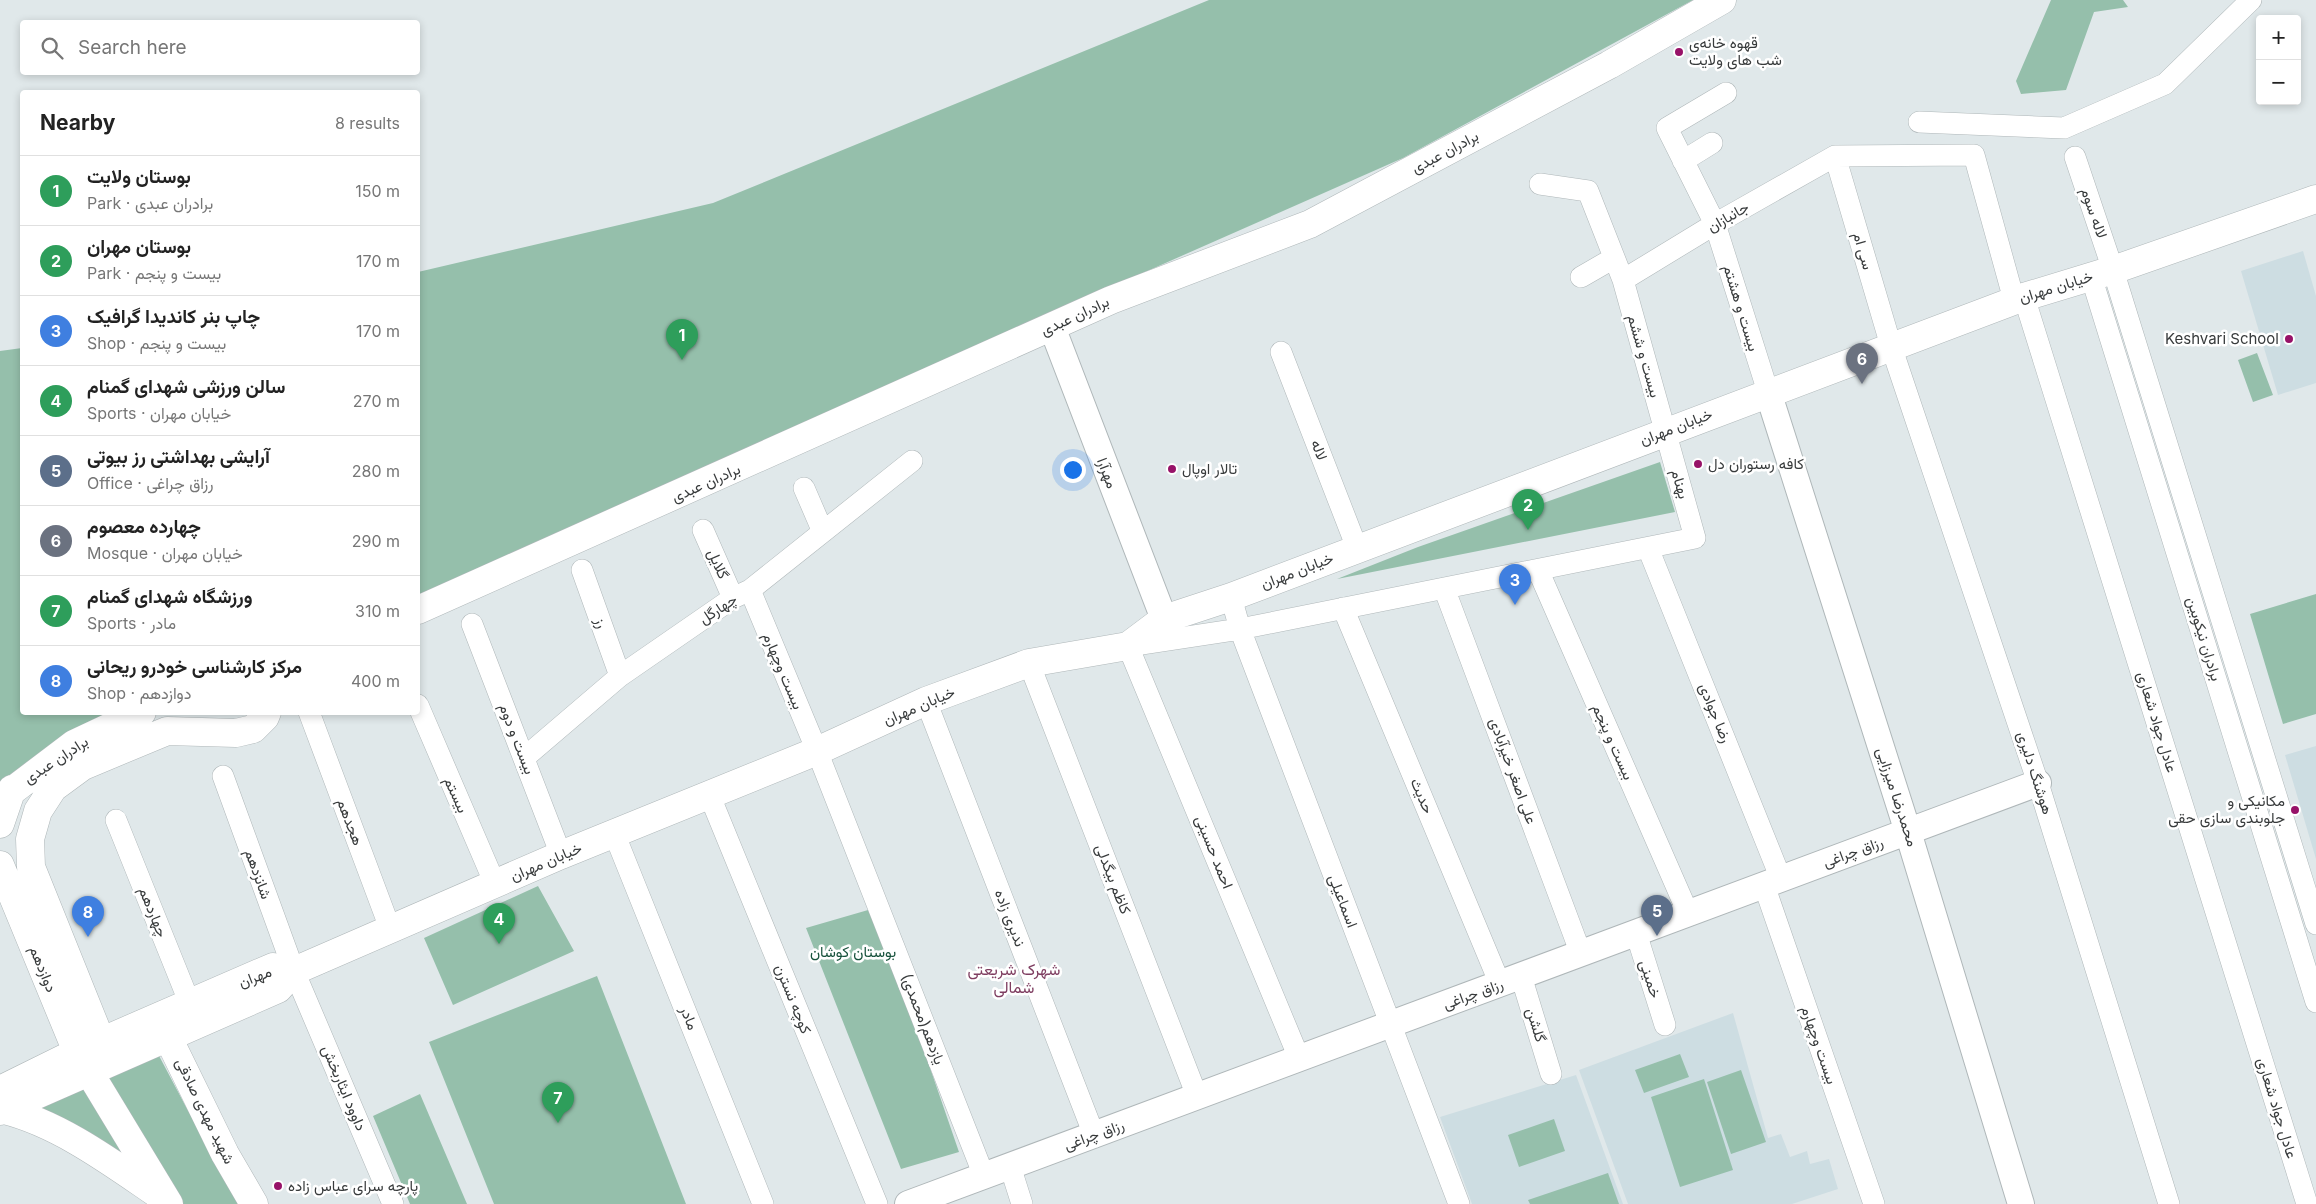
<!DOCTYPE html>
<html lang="en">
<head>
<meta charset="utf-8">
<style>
	:root { --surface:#fff; --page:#f6f6f6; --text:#222; --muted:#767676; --line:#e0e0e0; --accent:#971268 }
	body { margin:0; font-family:Inter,Vazirmatn,sans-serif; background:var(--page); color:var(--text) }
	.controls { position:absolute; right:15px; top:15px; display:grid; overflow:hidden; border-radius:5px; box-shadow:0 2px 8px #0003 }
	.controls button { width:45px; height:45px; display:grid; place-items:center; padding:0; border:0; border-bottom:1px solid var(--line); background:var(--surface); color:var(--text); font:25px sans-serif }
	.you { position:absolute; left:1072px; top:469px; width:18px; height:18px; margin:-12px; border:4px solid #fff; border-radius:50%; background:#1a73e8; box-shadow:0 0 0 8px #1a73e833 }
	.badge { display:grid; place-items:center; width:32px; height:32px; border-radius:50%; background:var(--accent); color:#fff; font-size:16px; font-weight:700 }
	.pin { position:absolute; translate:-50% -41px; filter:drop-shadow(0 1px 2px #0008) }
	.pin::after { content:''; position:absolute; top:26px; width:18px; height:15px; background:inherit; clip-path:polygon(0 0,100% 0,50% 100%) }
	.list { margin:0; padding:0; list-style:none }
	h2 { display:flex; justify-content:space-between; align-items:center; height:65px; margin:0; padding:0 20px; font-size:21px }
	h2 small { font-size:16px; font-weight:400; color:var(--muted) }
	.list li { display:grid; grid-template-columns:32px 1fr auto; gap:15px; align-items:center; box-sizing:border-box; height:70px; padding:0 20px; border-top:1px solid var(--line) }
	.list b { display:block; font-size:19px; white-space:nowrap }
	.list p { margin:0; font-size:16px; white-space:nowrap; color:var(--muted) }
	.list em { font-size:16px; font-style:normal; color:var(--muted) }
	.icon { flex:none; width:28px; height:28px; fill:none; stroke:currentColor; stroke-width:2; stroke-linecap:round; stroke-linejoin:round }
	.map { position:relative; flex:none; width:2316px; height:1204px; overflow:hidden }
	.search { position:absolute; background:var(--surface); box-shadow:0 2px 8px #0003; left:20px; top:20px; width:400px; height:55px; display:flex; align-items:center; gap:12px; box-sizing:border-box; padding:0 18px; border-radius:5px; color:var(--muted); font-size:19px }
	.panel { position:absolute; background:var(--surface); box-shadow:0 2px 8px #0003; left:20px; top:90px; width:400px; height:625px; border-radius:5px }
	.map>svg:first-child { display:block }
</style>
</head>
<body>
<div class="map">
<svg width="2316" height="1204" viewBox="0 0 2316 1204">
	<rect width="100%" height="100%" fill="#e0e8ea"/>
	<path fill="#cddde2" d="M2303,251l13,45v87l-38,12 -37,-124z
		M2316,746v113l-31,-104z
		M1733,1013l35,125 13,-4 9,23 17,-6 3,13 19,-5 9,30 -46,15h-164l-49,-134z
		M1576,1075l47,129h-151l-32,-87z"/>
	<path fill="#95bfab" d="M1209,0h484l-290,158 -656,290 -329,148v-324l295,-69z
		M2051,0h72l5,7 -34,5 -28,78 -45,4 -5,-13z
		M22,348v364l139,1 -161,73v-435z
		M2257,353l16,42 -20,7 -15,-42z
		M1660,462l15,50 -338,67 81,-32z
		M2316,594v120l-33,10 -33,-110z
		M538,886l36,65 -121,54 -29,-67z
		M875,908l84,244 -58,17 -95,-241z
		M597,976l89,228h-192l-65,-162z
		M157,1052l56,106 29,46h-63l-76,-128z
		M1680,1054l9,23 -45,16 -9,-23z
		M1741,1070l25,72 -35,12 -24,-72z
		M1704,1079l29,91 -53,17 -29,-90z
		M87,1081l43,84 -96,-58z
		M420,1094l47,110h-57l-37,-88z
		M1554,1119l11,32 -46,16 -11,-32z
		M1608,1173l11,31h-89l-2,-4z"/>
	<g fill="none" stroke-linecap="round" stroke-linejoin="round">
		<defs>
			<path id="minor" d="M1726,93l-59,35 48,96 53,168
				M1919,122l145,6 101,-44 86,-84
				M1835,156l56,190 147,437 131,421
				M2075,157l38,113 203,654
				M1683,161l29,-18
				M2091,276l225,726
				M1581,277l33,-19
				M1623,280l92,-56 120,-68 139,-1 40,145
				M2024,297l283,907
				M1281,352l76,196
				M804,488l19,44
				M703,530l30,68
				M1648,548l133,331
				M582,570l38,106
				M1538,570l150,343
				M1444,588l137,366
				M750,590l67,161 167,425
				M1231,597l9,32 219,575
				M1343,608l157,376
				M472,624l89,231
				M1029,663l168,433
				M926,701l168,434
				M418,705l77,179
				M309,712l82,219
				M524,758l96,-82 113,-78 17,-8 162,-129
				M223,776l71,195 99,233
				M709,794l168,410
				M116,820l74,184
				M614,833l149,371
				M1764,885l110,319
				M1636,933l29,92
				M1521,976l30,98
				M1299,1058l-171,-412 112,-17 455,-91 -72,-258 -35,-89 -48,-7
				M1010,1166l12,38"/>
			<path id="tertiary" d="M1052,327l112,292
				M1768,392l140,440 113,372
				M908,1204l1130,-421"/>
			<path id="secondary" d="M418,610l693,-310 199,-76 299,-159 113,-65
				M0,800l74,-56 68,-32
				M0,824l12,-35
				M0,865l77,187 92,152
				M160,1021l65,133 29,50
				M101,1041l-70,-174 -1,-28 8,-28 15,-23 30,-22 84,-35 69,2 17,-4 12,-12 2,-5
				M0,1090l77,-38 196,-85 21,4
				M4,1110c56,14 108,53 155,85
				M0,1111l278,-122 16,-18 267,-116 256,-104 109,-50 103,-38 99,-17 36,-27 67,-22 793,-300 89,-27 203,-71"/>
		</defs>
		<use href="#minor" stroke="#afb7b9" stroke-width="22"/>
		<use href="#tertiary" stroke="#afb7b9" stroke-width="28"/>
		<use href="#secondary" stroke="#afb7b9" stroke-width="29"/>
		<use href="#minor" stroke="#fff" stroke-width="21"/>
		<use href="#tertiary" stroke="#fff" stroke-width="26"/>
		<use href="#secondary" stroke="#fff" stroke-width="28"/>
	</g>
	<g fill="#971268" stroke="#fff" stroke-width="2">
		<circle cx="1679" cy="52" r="5"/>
		<circle cx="2289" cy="339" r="5"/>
		<circle cx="1698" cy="464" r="5"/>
		<circle cx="1172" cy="469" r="5"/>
		<circle cx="2295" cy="810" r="5"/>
		<circle cx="278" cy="1186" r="5"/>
	</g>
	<g text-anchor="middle" stroke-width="5" stroke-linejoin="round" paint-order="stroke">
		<g font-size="15" fill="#383b3c" stroke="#fff" text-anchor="start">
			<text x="1689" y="48">قهوه خانه‌ی<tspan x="1689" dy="17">شب های ولایت</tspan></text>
			<text x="2279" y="344" text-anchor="end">Keshvari School</text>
			<text x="1708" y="469">کافه رستوران دل</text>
			<text x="1182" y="474">تالار اوپال</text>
			<text x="2285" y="806" text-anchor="end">مکانیکی و<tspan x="2285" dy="17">جلوبندی سازی حقی</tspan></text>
			<text x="288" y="1191">پارچه سرای عباس زاده</text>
		</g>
		<g font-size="15" fill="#383b3c" stroke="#fff">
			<text transform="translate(1445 152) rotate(-28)" y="5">برادران عبدی</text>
			<text transform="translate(2094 213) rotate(71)" y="5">لاله سوم</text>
			<text transform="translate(1728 217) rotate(-30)" y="5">جانبازان</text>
			<text transform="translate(1863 251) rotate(74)" y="5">سی ام</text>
			<text transform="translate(2056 287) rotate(-17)" y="5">خیابان مهران</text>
			<text transform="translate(1741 308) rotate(73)" y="5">بیست و هشتم</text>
			<text transform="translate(1075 316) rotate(-25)" y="5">برادران عبدی</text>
			<text transform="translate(1644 356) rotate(74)" y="5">بیست و ششم</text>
			<text transform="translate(1676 427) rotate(-21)" y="5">خیابان مهران</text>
			<text transform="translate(1319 450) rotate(69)" y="5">لاله</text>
			<text transform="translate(1107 473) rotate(69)" y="5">مهرآرا</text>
			<text transform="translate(706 483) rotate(-24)" y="5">برادران عبدی</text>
			<text transform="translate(1680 484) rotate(74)" y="5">بهنام</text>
			<text transform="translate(718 564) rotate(66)" y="5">گلایل</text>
			<text transform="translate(1297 571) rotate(-21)" y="5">خیابان مهران</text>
			<text transform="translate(718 609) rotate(-33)" y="5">چهارگل</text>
			<text transform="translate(601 623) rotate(70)" y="5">رز</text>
			<text transform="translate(2204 639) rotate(73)" y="5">برادران نیکوبین</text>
			<text transform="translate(783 671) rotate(67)" y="5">بیست وچهارم</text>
			<text transform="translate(919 706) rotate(-23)" y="5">خیابان مهران</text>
			<text transform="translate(1715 713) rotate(68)" y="5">رضا جوادی</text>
			<text transform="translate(2157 722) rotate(73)" y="5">عادل جواد شعاری</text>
			<text transform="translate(517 739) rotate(69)" y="5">بیست و دوم</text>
			<text transform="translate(1613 742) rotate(66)" y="5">بیست و پنجم</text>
			<text transform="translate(56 760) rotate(-33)" y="5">برادران عبدی</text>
			<text transform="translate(1513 771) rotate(70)" y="5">علی اصغر خیرآبادی</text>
			<text transform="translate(2035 773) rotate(72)" y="5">هوشنگ دلیری</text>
			<text transform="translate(456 795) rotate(66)" y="5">بیستم</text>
			<text transform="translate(1422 796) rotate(67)" y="5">حدیث</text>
			<text transform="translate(1897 797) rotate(72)" y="5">محمدرضا میرزایی</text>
			<text transform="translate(350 822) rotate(69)" y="5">هجدهم</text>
			<text transform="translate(1214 852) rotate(68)" y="5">احمد حسینی</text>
			<text transform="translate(1853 852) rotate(-20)" y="5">رزاق چراغی</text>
			<text transform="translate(546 862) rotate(-23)" y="5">خیابان مهران</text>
			<text transform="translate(258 874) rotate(70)" y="5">شانزدهم</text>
			<text transform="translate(1113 879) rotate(69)" y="5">کاظم بیگدلی</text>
			<text transform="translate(1343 901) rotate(69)" y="5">اسماعیلی</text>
			<text transform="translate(153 912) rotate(68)" y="5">چهاردهم</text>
			<text transform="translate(1010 918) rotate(69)" y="5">ندیری زاده</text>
			<text transform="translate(43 969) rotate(68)" y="5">دوازدهم</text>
			<text transform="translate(255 977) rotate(-21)" y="5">مهران</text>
			<text transform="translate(1650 979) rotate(72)" y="5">خمینی</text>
			<text transform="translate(1473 994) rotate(-20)" y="5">رزاق چراغی</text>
			<text transform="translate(793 999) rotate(68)" y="5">کوچه نسترن</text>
			<text transform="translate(689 1018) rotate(68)" y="5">مادر</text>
			<text transform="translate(923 1019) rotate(69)" y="5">یازدهم(محمدی)</text>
			<text transform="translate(1536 1025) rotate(73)" y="5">گلشن</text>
			<text transform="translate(1819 1045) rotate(71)" y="5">بیست وچهارم</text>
			<text transform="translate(344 1088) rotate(67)" y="5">داوود ایثاربخش</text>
			<text transform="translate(2277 1108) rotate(73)" y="5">عادل جواد شعاری</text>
			<text transform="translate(205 1111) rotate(64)" y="5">شهید مهدی صادقی</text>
			<text transform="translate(1094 1135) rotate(-20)" y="5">رزاق چراغی</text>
		</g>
		<g font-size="15" fill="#17523c" stroke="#fff">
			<text x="853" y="957">بوستان کوشان</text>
		</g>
		<g font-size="16" fill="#7f3e61" stroke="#fff">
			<text x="1014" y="975">شهرک شریعتی<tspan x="1014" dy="18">شمالی</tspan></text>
		</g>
	</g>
</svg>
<div class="controls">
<button>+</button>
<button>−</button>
</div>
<div class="you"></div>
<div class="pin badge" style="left:682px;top:360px;background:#2e9e5b">1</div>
<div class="pin badge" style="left:1528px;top:530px;background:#2e9e5b">2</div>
<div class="pin badge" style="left:1515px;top:605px;background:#3f7fe0">3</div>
<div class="pin badge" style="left:499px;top:944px;background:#2e9e5b">4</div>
<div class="pin badge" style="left:1657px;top:936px;background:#5c6f8a">5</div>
<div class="pin badge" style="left:1862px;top:384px;background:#6b7280">6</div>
<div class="pin badge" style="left:558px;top:1123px;background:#2e9e5b">7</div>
<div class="pin badge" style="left:88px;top:937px;background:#3f7fe0">8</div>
<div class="search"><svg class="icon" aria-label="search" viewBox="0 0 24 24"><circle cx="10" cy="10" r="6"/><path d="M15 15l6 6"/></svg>Search here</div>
<section class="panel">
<h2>Nearby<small>8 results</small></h2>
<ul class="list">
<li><span class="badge" style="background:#2e9e5b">1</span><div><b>بوستان ولایت</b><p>Park · برادران عبدی</p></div><em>150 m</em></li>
<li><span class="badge" style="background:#2e9e5b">2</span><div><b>بوستان مهران</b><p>Park · بیست و پنجم</p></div><em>170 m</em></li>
<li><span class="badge" style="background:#3f7fe0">3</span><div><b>چاپ بنر کاندیدا گرافیک</b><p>Shop · بیست و پنجم</p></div><em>170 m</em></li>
<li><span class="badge" style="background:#2e9e5b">4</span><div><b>سالن ورزشی شهدای گمنام</b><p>Sports · خیابان مهران</p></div><em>270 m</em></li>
<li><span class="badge" style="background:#5c6f8a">5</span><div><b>آرایشی بهداشتی رز بیوتی</b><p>Office · رزاق چراغی</p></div><em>280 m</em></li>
<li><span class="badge" style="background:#6b7280">6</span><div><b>چهارده معصوم</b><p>Mosque · خیابان مهران</p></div><em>290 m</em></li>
<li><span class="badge" style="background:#2e9e5b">7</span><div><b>ورزشگاه شهدای گمنام</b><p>Sports · مادر</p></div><em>310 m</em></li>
<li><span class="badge" style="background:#3f7fe0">8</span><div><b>مرکز کارشناسی خودرو ریحانی</b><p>Shop · دوازدهم</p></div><em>400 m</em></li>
</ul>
</section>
</div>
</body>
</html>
